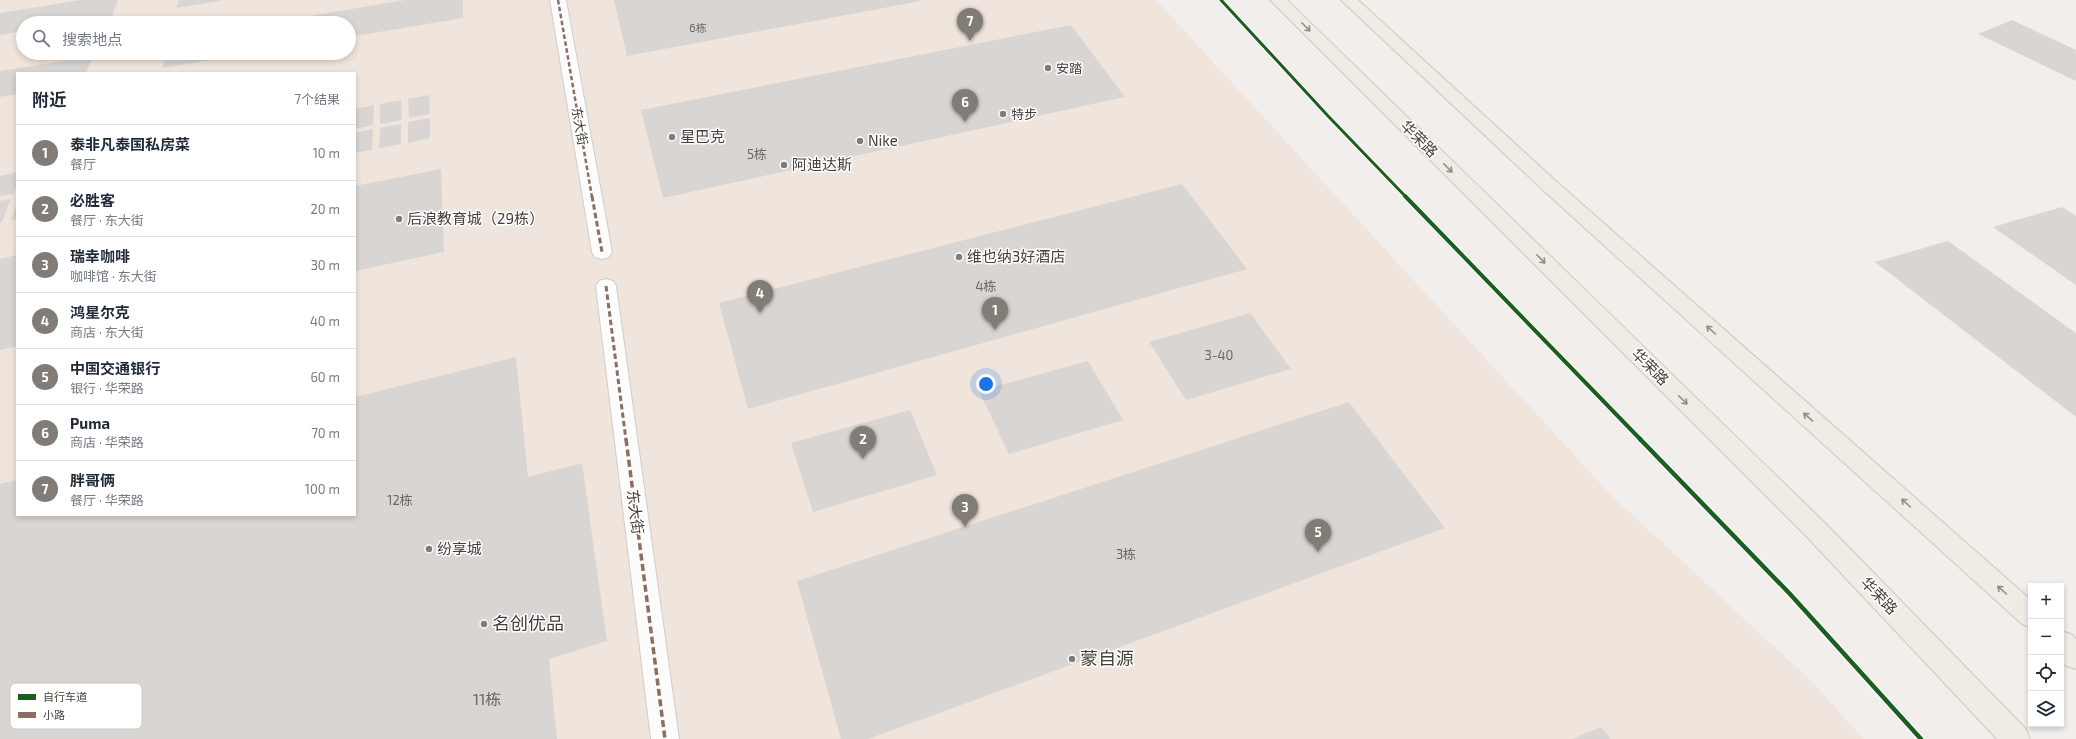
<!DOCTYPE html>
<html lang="zh">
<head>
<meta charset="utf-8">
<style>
	:root { --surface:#fff; --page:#f2f2f3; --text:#1f2937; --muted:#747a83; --line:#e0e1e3; --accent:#827c77 }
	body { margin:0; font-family:"Exo 2","Noto Sans SC",sans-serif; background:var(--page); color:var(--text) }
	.controls { position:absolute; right:12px; bottom:12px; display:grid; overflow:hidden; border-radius:0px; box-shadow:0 2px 6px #0003 }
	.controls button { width:36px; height:36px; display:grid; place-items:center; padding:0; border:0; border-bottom:1px solid var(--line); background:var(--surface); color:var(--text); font:20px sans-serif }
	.you { position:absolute; left:986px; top:384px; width:14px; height:14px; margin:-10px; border:3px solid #fff; border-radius:50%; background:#1a73e8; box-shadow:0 0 0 6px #1a73e833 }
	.badge { display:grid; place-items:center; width:26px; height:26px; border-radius:50%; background:var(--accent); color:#fff; font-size:13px; font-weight:700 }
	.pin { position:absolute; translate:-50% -33px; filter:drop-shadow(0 1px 2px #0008) }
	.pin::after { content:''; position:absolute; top:21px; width:14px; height:12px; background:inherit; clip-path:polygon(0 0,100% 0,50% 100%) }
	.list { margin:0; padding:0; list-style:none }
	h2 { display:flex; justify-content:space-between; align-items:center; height:52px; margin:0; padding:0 16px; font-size:17px }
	h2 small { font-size:13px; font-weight:400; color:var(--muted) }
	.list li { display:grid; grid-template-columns:26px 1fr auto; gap:12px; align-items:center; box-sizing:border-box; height:56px; padding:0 16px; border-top:1px solid var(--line) }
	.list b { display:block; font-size:15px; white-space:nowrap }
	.list p { margin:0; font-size:13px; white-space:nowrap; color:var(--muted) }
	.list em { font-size:13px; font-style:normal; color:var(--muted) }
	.icon { flex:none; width:22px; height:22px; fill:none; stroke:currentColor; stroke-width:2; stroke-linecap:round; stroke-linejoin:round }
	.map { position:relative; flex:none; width:2076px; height:739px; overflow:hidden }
	.search { position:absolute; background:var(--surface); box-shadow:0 2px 6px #0003; left:16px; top:16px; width:340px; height:44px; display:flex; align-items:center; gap:10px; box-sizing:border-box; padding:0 14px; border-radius:22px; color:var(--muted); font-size:15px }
	.panel { position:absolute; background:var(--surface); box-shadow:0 2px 6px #0003; left:16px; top:72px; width:340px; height:444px; border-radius:0px }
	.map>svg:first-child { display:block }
</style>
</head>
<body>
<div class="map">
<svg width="2076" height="739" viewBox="0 0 2076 739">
	<rect width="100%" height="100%" fill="#f1eeeb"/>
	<path fill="#f0e5dc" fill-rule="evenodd" d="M0,0h1156l455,495 200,186 53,58h-1864zM23,23h326v30h-326zM17,73h338v442h-338z"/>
	<path fill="#d9d5d2" d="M81,0h37l-6,17 -37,6h-52v8l-23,4v-22z
		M179,0h41v1l-44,7z
		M405,0h58v18l-114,19v-14h-81z
		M614,0h307v1l-294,55z
		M2012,20l64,30v31l-98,-47z
		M1071,25l54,72 -462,101 -22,-88z
		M167,53h83v1l-88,14z
		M93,56l-7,17h-69v21l-17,3v-26z
		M429,95l1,19 -21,4 -1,-19z
		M401,100l1,20 -22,4v-20z
		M374,105l-1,20 -18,4v-20z
		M430,118v20l-22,5v-21z
		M401,124v20l-22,4 1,-20z
		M373,129l-1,21 -17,3v-20z
		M441,169l3,83 -89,19v-85z
		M17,172v12l-3,10 -14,2v-20z
		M1182,184l65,85 -499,140 -29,-106z
		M11,199l-9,23 -2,1v-22z
		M17,204v15l-6,1z
		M2062,207l14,9v69l-83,-58z
		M1948,241l128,92v84l-201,-155z
		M17,255v91l-17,4v-91z
		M1250,313l41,56 -105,31 -37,-58z
		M516,357l12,120 54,-14 25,178 -58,18 8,80h-557v-255l17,-4v35h338v-118z
		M1088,361l35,59 -114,34 -30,-63z
		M1349,402l96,126 -577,211h-27l-44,-158z
		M910,410l27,65 -124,37 -22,-69z
		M1601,727l10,12h-39z"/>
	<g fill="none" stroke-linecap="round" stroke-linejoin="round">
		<defs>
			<path id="minor" d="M550,0h16l46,252 -3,5 -7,2 -7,-2 -3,-5z
				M606,279l7,2 3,5 63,453h-28l-55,-453 3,-5z"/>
			<path id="major" d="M1270,0h17l539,524 200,205 4,10h-33l-189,-201z
				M1341,0h17l199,182 474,418v28l-9,-4 -479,-434z
				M2061,631l10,3 5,5v30l-10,-3 -5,-5z"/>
		</defs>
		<use href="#minor" stroke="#cfccc9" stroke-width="2"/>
		<use href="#major" stroke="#d2c7ba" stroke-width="2"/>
		<use href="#minor" fill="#fdfcfc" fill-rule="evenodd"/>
		<use href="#major" fill="#f0ebe5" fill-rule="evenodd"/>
		<path stroke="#8d6e63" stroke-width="2.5" stroke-dasharray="4.5 2.5" stroke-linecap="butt" d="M558,0l34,197"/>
		<path stroke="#8d6e63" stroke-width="3" stroke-dasharray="5.5 3" stroke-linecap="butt" d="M592,196l10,56
			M606,286l20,154"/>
		<path stroke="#8d6e63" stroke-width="3.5" stroke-dasharray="7 3.5" stroke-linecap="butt" d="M626,439l39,300"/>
		<defs>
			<path id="cycleway-far2" d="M1221,0l108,117 77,80"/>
			<path id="cycleway-far1" d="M1405,196l236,244"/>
			<path id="cycleway" d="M1640,439l150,155 131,145"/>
		</defs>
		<use href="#cycleway-far2" stroke="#fff" stroke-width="5"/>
		<use href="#cycleway-far1" stroke="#fff" stroke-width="6"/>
		<use href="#cycleway" stroke="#fff" stroke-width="7"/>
		<use href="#cycleway-far2" stroke="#1b5e20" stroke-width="3"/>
		<use href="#cycleway-far1" stroke="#1b5e20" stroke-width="4"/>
		<use href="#cycleway" stroke="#1b5e20" stroke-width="4.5"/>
	</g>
	<defs><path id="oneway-shaft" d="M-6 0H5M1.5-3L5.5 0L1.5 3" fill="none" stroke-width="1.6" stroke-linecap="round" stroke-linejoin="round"/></defs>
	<g stroke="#928c86">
		<use href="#oneway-shaft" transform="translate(1306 27) rotate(45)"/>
		<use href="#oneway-shaft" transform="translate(1448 168) rotate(45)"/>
		<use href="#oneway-shaft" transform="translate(1541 259) rotate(45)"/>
		<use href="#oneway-shaft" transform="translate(1711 330) rotate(-138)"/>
		<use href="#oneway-shaft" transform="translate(1683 400) rotate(45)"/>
		<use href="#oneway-shaft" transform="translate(1808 417) rotate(-139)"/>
		<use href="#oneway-shaft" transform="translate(1906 503) rotate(-138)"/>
		<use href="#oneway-shaft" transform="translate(2002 590) rotate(-138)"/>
	</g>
	<g fill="#827c77" stroke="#fff" stroke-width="1.5">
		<circle cx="1048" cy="68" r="4"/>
		<circle cx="1003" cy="114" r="4"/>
		<circle cx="672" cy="137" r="4"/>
		<circle cx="860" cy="141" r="4"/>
		<circle cx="784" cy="165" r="4"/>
		<circle cx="399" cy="219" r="4"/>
		<circle cx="959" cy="257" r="4"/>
		<circle cx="429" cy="549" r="4"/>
		<circle cx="484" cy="624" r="4"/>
		<circle cx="1072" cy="659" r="4"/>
	</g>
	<g text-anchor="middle" stroke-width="3" stroke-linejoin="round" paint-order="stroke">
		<g font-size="11" fill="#6c6660">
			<text x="698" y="32">6栋</text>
		</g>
		<g font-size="13" fill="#463f38" stroke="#fff" text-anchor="start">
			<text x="1056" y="73">安踏</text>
			<text x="1011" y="119">特步</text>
		</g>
		<g font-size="13" fill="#463f38" stroke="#fff">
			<text transform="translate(580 126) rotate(80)" y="5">东大街</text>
		</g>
		<g font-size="13" fill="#6c6660">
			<text x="757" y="159">5栋</text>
			<text x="986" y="291">4栋</text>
			<text x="1219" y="360">3-40</text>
			<text x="400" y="505">12栋</text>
			<text x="1126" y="559">3栋</text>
		</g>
		<g font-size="15" fill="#463f38" stroke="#fff" text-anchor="start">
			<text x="680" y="142">星巴克</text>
			<text x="868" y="146">Nike</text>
			<text x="792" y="170">阿迪达斯</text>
			<text x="407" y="224">后浪教育城（29栋）</text>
			<text x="967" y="262">维也纳3好酒店</text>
			<text x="437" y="554">纷享城</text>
		</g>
		<g font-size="15" fill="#463f38" stroke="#fff">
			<text transform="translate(1419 139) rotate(45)" y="5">华荣路</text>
			<text transform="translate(1650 367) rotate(45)" y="5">华荣路</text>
			<text transform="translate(635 512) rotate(83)" y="5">东大街</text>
			<text transform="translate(1879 596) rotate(46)" y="5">华荣路</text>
		</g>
		<g font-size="16" fill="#6c6660">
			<text x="487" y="705">11栋</text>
		</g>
		<g font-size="18" fill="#463f38" stroke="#fff" text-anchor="start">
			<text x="492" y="630">名创优品</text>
			<text x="1080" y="665">蒙自源</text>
		</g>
	</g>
	<rect x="10" y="683" width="132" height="46" rx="6" fill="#fff" stroke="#c8c5c3" stroke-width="1"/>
	<rect x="18" y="694" width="18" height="6" fill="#1b5e20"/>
	<rect x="18" y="712" width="18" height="6" fill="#8d6e63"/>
	<g font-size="11" fill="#463f38">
		<text x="43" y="701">自行车道</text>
		<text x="43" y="719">小路</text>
	</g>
</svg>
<div class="controls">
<button>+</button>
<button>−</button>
<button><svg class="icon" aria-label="locate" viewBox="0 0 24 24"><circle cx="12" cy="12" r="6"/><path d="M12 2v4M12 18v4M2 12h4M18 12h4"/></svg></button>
<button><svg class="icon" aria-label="layers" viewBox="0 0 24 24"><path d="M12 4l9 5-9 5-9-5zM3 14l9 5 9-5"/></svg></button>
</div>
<div class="you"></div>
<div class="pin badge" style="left:995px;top:330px">1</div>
<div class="pin badge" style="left:863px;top:459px">2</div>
<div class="pin badge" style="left:965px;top:527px">3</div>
<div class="pin badge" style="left:760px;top:313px">4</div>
<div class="pin badge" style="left:1318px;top:552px">5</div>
<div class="pin badge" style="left:965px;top:122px">6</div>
<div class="pin badge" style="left:970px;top:41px">7</div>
<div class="search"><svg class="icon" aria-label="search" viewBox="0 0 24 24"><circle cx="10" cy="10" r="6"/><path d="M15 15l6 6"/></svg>搜索地点</div>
<section class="panel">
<h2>附近<small>7个结果</small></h2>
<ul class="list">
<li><span class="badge">1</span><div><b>泰非凡泰国私房菜</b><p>餐厅</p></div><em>10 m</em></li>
<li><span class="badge">2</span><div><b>必胜客</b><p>餐厅 · 东大街</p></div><em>20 m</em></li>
<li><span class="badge">3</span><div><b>瑞幸咖啡</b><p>咖啡馆 · 东大街</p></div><em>30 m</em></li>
<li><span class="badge">4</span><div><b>鸿星尔克</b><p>商店 · 东大街</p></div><em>40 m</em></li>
<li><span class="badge">5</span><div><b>中国交通银行</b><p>银行 · 华荣路</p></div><em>60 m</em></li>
<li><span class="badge">6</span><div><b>Puma</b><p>商店 · 华荣路</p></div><em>70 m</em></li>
<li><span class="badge">7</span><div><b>胖哥俩</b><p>餐厅 · 华荣路</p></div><em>100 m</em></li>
</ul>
</section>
</div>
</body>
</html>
